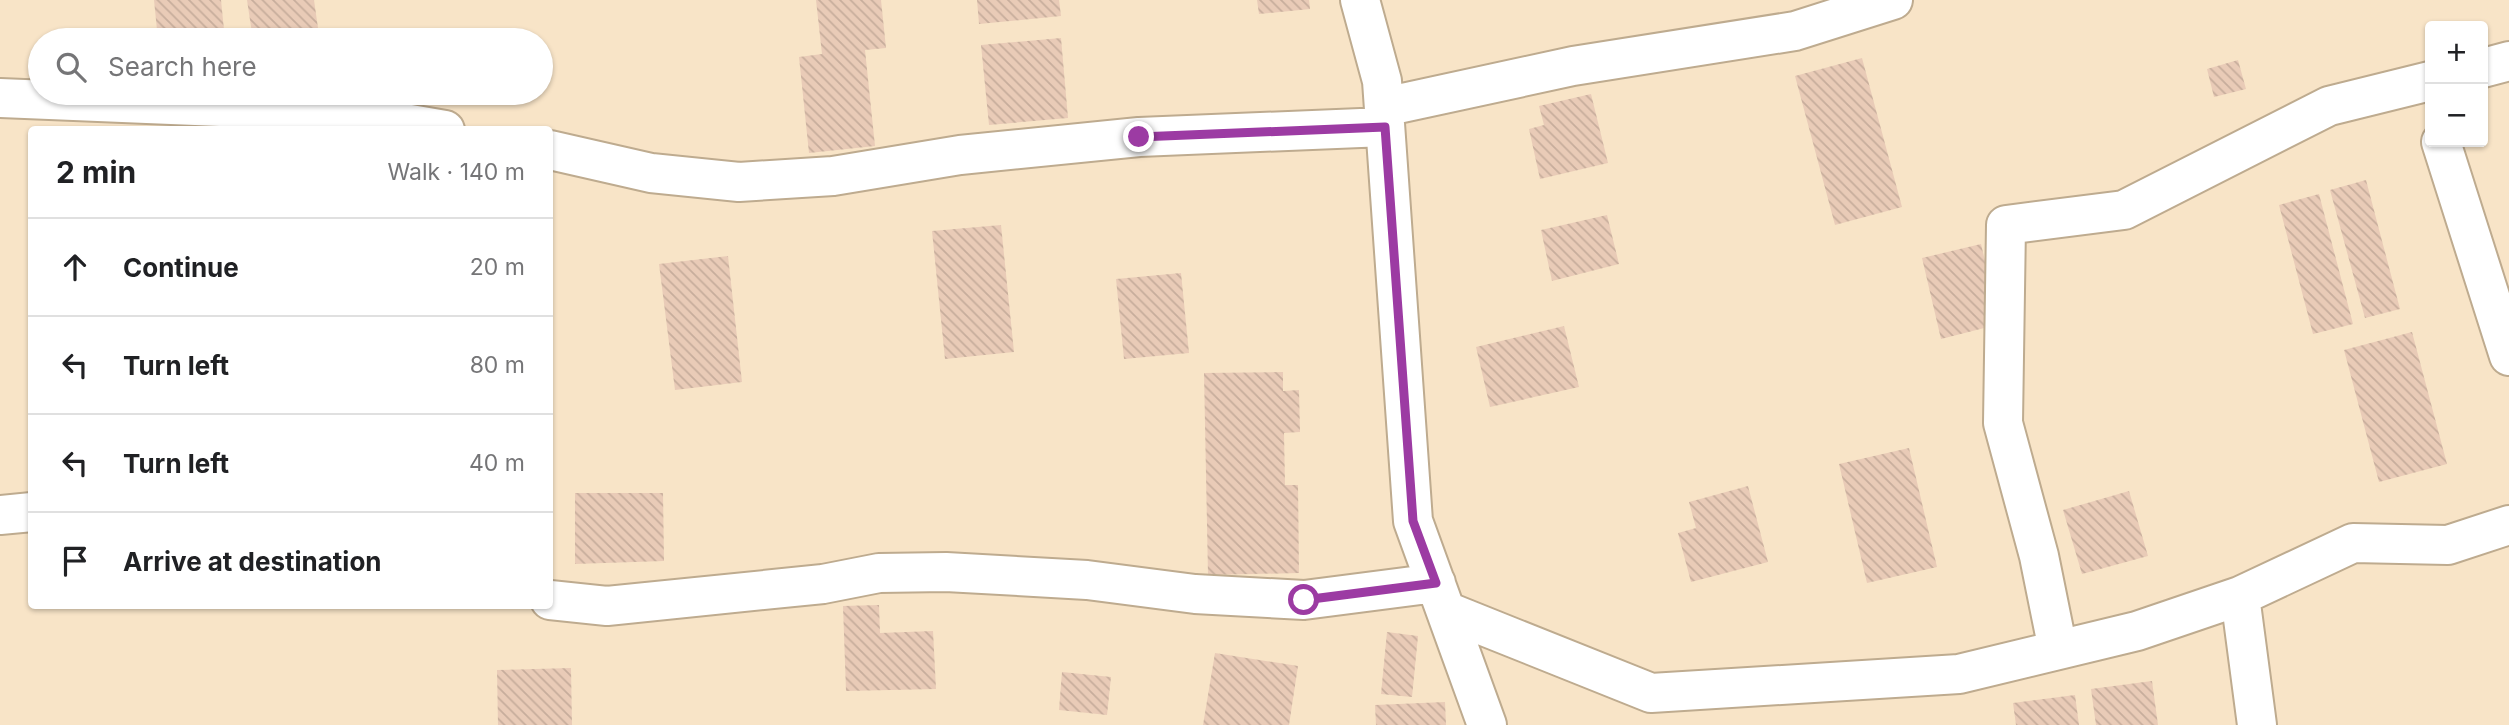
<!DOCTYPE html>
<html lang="en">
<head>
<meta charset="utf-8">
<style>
	:root { --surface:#fff; --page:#f2f2f2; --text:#202124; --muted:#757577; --line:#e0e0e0 }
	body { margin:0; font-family:Inter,sans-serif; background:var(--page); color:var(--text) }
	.controls { position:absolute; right:21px; top:21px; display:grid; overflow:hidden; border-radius:7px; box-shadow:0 2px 5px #0004 }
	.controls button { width:63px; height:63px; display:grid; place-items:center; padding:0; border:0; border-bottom:2px solid var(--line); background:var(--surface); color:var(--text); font:35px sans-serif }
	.stop { position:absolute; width:21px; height:21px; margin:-16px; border:5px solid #9c3ba3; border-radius:50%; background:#fff }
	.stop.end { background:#9c3ba3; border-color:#fff; box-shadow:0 2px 7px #0008 }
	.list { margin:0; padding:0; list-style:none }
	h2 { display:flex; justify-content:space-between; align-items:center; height:91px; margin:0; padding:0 28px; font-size:30px }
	h2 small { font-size:23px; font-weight:400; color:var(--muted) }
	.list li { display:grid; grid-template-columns:46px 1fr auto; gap:21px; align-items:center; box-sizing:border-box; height:98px; padding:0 28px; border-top:2px solid var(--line) }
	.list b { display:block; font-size:26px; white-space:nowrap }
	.list em { font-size:23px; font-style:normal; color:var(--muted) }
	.icon { flex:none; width:38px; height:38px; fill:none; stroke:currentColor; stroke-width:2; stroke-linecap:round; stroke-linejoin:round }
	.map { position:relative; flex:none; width:2509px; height:725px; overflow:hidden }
	.search { position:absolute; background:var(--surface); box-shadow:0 2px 5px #0004; left:28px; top:28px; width:525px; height:77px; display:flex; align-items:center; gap:18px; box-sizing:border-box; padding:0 24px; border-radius:38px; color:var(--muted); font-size:26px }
	.panel { position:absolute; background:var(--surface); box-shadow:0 2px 5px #0004; left:28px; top:126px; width:525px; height:483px; border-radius:7px }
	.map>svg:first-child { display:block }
</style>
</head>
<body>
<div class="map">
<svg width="2509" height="725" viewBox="0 0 2509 725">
	<defs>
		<pattern id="building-back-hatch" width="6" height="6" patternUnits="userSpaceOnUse" patternTransform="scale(1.75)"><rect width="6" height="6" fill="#e9cbb7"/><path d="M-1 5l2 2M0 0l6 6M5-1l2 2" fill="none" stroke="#c7ad9c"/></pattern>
	</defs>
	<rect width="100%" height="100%" fill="#f8e4c7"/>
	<path fill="url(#building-back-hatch)" d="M154,0h67l4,40h-67z
		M247,0h67l5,35 -66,5z
		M816,0h65l5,48 -21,2 10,96 -66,7 -10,-96 23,-3z
		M977,0h82l2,16 -82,8z
		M1257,0h52l1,9 -51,5z
		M1061,38l7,80 -79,7 -8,-80z
		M1862,58l40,149 -67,18 -40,-149z
		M2238,60l8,29 -32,8 -7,-28z
		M1591,94l17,69 -68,16 -11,-50 15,-4 -5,-19z
		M2366,180l34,129 -35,9 -35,-128z
		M2319,194l34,130 -40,10 -34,-129z
		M1607,215l12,49 -67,17 -11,-51z
		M1001,225l13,127 -69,7 -13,-128z
		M1981,244l19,80 -59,15 -19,-81z
		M728,256l14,126 -67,8 -16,-126z
		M1181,273l8,80 -65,6 -8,-80z
		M1564,326l15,61 -89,20 -14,-60z
		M2412,332l35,132 -68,18 -35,-132z
		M1283,372v19l16,-1 1,42 -16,1 1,52h13l1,88 -91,2 -4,-202z
		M1909,448l28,119 -70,16 -28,-119z
		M1748,486l20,76 -77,20 -13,-49 18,-5 -7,-26z
		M2129,491l19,65 -66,18 -19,-64z
		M575,493h88l1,68 -89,3z
		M879,605l1,28 53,-2 3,58 -90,2 -3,-85z
		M1387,632l31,4 -6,61 -31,-3z
		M1215,653l83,13 -9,59h-86z
		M571,668l1,57h-74l-1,-55z
		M1062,672l49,5 -4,38 -48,-5z
		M2152,681l6,44h-62l-5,-36z
		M2075,695l4,30h-63l-3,-22z
		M1445,702l1,23h-70l-1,-20z"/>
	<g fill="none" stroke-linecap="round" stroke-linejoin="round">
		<defs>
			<path id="minor" d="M1360,0l22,81 31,440 74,204
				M2483,68l26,-7
				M0,98l340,14 105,18
				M1384,107l189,-41 222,-35 98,-31
				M2441,142l68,214
				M550,150l101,23 88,9 94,-6 127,-21 179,-18 246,-10
				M0,515l32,-3
				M2240,596l17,129
				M550,600l57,6 216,-22 56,-11 67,-1 141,8 108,14 109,6 132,-17
				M1446,611l205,82 308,-19 178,-43 103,-35 113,-53 95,2 61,-20
				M2058,650l-19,-94 -36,-133 3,-198 118,-15 205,-104 101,-25"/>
		</defs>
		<use href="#minor" stroke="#beab8f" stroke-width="42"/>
		<use href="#minor" stroke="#fff" stroke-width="38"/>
	</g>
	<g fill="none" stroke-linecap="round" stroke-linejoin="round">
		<path stroke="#9c3ba3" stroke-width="9" d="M1139,137l246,-10 28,394 23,62 -132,17"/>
	</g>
</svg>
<div class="controls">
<button>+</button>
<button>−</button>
</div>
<div class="stop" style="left:1304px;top:600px"></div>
<div class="stop end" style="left:1139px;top:137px"></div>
<div class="search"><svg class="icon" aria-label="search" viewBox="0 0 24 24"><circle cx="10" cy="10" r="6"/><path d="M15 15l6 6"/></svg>Search here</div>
<section class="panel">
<h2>2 min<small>Walk · 140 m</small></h2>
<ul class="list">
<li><svg class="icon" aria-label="ahead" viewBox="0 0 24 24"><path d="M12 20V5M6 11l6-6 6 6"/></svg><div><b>Continue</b></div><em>20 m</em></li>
<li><svg class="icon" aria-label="left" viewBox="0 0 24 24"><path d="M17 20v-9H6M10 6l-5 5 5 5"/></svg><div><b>Turn left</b></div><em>80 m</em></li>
<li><svg class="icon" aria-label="left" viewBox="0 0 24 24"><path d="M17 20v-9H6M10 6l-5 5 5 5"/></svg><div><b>Turn left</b></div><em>40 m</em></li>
<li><svg class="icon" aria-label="arrive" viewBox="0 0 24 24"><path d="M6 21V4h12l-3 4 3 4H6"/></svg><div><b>Arrive at destination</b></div></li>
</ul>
</section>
</div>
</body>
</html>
